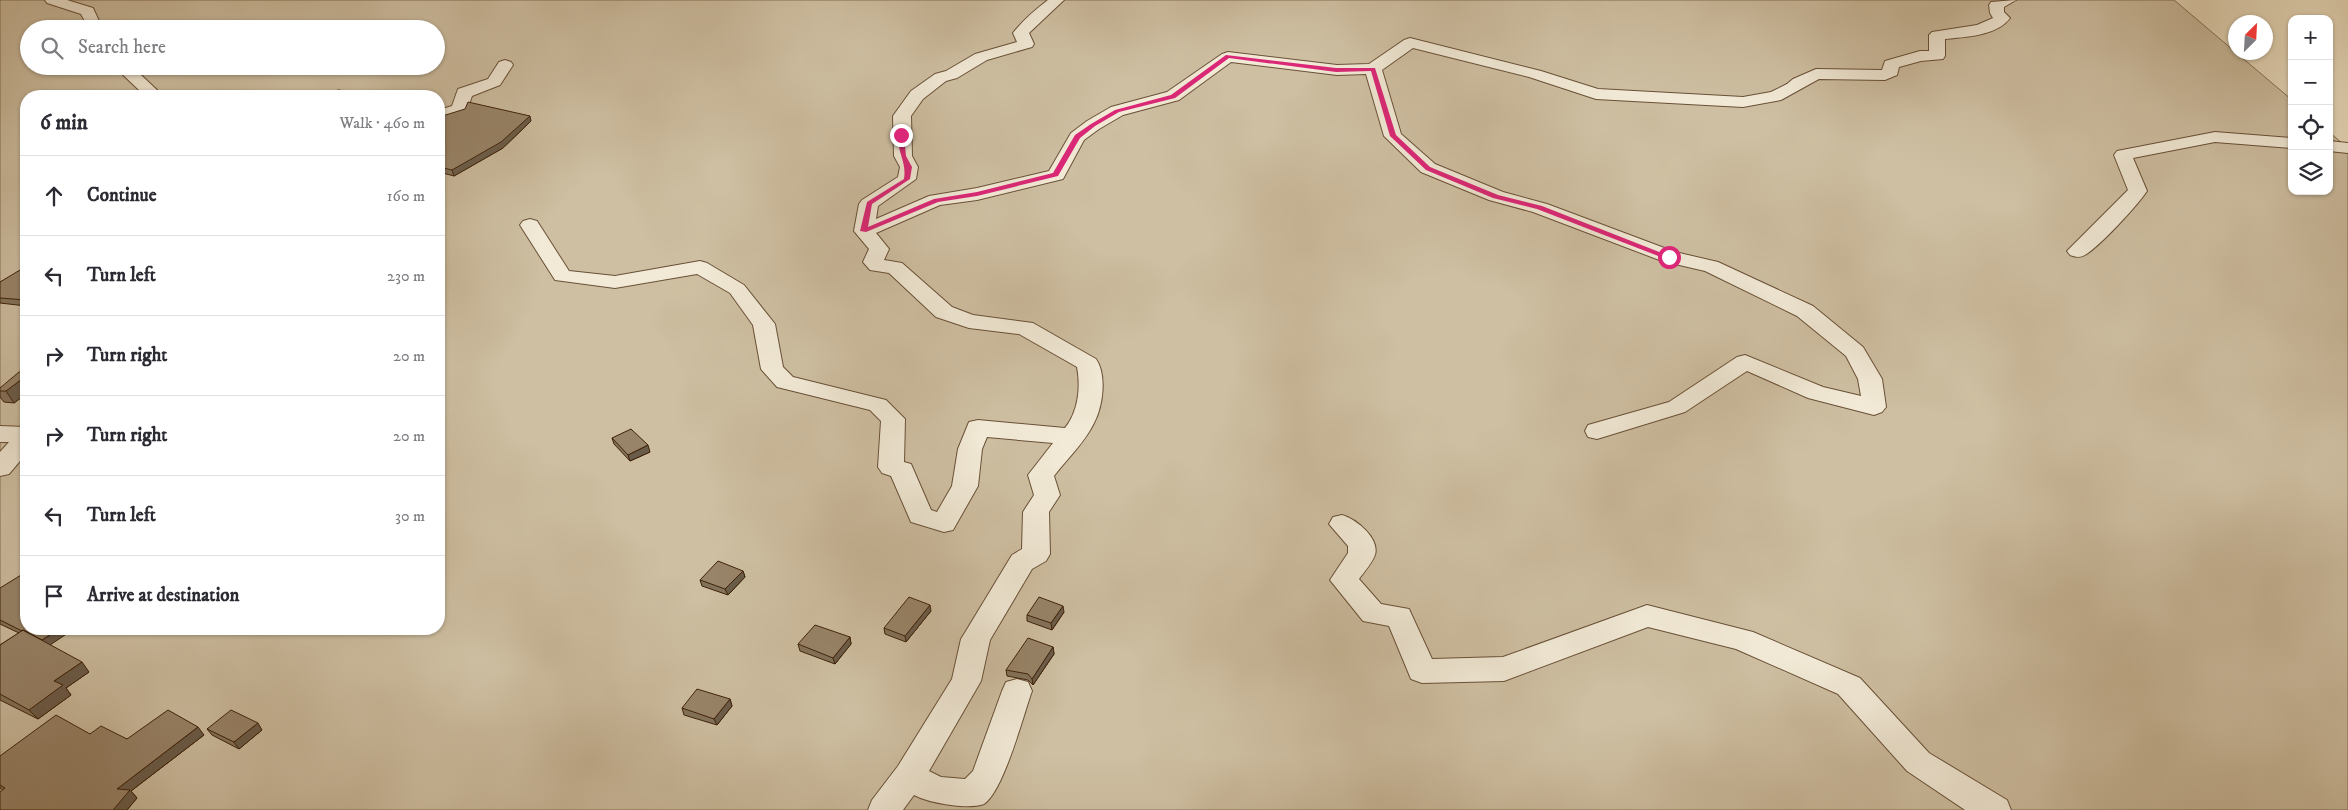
<!DOCTYPE html>
<html lang="en">
<head>
<meta charset="utf-8">
<style>
	:root { --surface:#fff; --page:#f2f2f3; --text:#2b2b33; --muted:#7c7c81; --line:#e1e1e2 }
	body { margin:0; font-family:"IM FELL DW Pica",serif; background:var(--page); color:var(--text) }
	.controls { position:absolute; right:15px; top:15px; display:grid; overflow:hidden; border-radius:10px; box-shadow:0 1px 4px #0004 }
	.controls button { width:45px; height:45px; display:grid; place-items:center; padding:0; border:0; border-bottom:1px solid var(--line); background:var(--surface); color:var(--text); font:25px sans-serif }
	.compass { position:absolute; left:2228px; top:15px; width:45px; height:45px; border-radius:50%; background:var(--surface); box-shadow:0 1px 4px #0004; rotate:24deg }
	.stop { position:absolute; width:15px; height:15px; margin:-11px; border:4px solid #db2777; border-radius:50%; background:#fff }
	.stop.end { background:#db2777; border-color:#fff; box-shadow:0 1px 5px #0008 }
	.list { margin:0; padding:0; list-style:none }
	h2 { display:flex; justify-content:space-between; align-items:center; height:65px; margin:0; padding:0 20px; font-size:21px }
	h2 small { font-size:16px; font-weight:400; color:var(--muted) }
	.list li { display:grid; grid-template-columns:32px 1fr auto; gap:15px; align-items:center; box-sizing:border-box; height:80px; padding:0 20px; border-top:1px solid var(--line) }
	.list b { display:block; font-size:19px; white-space:nowrap }
	.list em { font-size:16px; font-style:normal; color:var(--muted) }
	.icon { flex:none; width:28px; height:28px; fill:none; stroke:currentColor; stroke-width:2; stroke-linecap:round; stroke-linejoin:round }
	.map { position:relative; flex:none; width:2348px; height:810px; overflow:hidden }
	.search { position:absolute; background:var(--surface); box-shadow:0 1px 4px #0004; left:20px; top:20px; width:425px; height:55px; display:flex; align-items:center; gap:12px; box-sizing:border-box; padding:0 18px; border-radius:28px; color:var(--muted); font-size:19px }
	.panel { position:absolute; background:var(--surface); box-shadow:0 1px 4px #0004; left:20px; top:90px; width:425px; height:545px; border-radius:20px }
	.map>svg:first-child { display:block }
</style>
</head>
<body>
<div class="map">
<svg width="2348" height="810" viewBox="0 0 2348 810">
	<rect width="100%" height="100%" fill="#ebdfc1"/>
	<filter id="stains"><feTurbulence type="fractalNoise" baseFrequency=".004" numOctaves="4"/><feColorMatrix values="0 0 0 0 .2 0 0 0 0 .09 0 0 0 0 .02 0 0 0 .5 -.17"/></filter>
	<radialGradient id="worn" r=".72"><stop offset=".6" stop-color="#630" stop-opacity="0"/><stop offset="1" stop-color="#630" stop-opacity=".3"/></radialGradient>
	<path fill="#cebfa2" stroke="#867056" fill-rule="evenodd" d="M0,0h2174l118,100v91h37v-59l19,16v662h-2348zM29,29h407v37h-407zM26,96h413v533h-413z"/>
	<g fill="none" stroke-linecap="round" stroke-linejoin="round">
		<defs>
			<path id="minor" d="M45,0h22l26,8 6,13 6,8h-16l-8,-15 -34,-11z
				M1048,0h16l-35,33 5,11 -2,3 -45,13 -30,18 -11,3 -23,18 -12,17 1,40 6,11 -2,12 -38,27 -2,13 53,-23 48,-8 72,-17 22,-38 16,-12 24,-14 56,-15 55,-38 6,-2 109,13 32,-1 35,-24 6,-2 131,33 57,18 145,8 28,-5 16,-8 6,-5 23,-10 66,1 3,-9 35,-10h9v-16l3,-3 45,-7 16,-7 -3,-5 -1,-8 2,-3 25,-2 -12,7v5l6,6c-13,18 -45,19 -65,21v17l-2,3 -22,2 -22,6 -2,8 -12,5 -66,-1 -38,21 -38,7 -147,-8 -67,-22 -116,-29 -31,22 19,64 34,30 68,28 44,12 128,48 43,10 95,44 50,41 19,32 4,28 -4,5 -8,3 -66,-17 -61,-27 -62,41 -88,27 -9,-2 -3,-6 3,-6 81,-23 68,-45 8,-2 78,32 38,9 -3,-17 -12,-23 -49,-40 -92,-45 -43,-10 -129,-49 -44,-12 -68,-28 -37,-36 -18,-62 -29,1 -106,-13 -52,38 -56,15 -24,14 -15,11 -21,39 -86,21 -37,5 -64,28 13,16 -5,11 18,3 50,44 21,8 60,8 63,36c11,16 7,47 -2,64 -9,19 -27,36 -40,53l6,19 -11,17 1,42 -4,7 -14,8 -42,71 -9,41 -52,90 12,6 24,2 8,-8 29,-80 4,-9 11,-3 11,3 4,9c-9,25 -28,99 -48,113 -16,6 -55,-1 -70,-9l-11,15h-35l4,-10 26,-34 54,-87 9,-40 5,-8 46,-76 10,-6 1,-37 11,-17 -6,-20 25,-32 -66,-6 -5,12 -4,37 -25,44 -9,2 -33,-10 -20,-46 -9,-3 -4,-6 3,-46 -11,-11 -93,-23 -16,-18 -8,-44 -23,-32 -33,-19 -82,14 -60,-8 -35,-55 3,-4 7,-2 7,2 32,50 46,5 85,-15 7,2 37,22 31,39 8,43 10,10 93,23 19,19 -1,43 7,2 20,46 6,2 15,-26 6,-37 11,-27 9,-2 87,8c13,-16 16,-40 12,-61l-58,-33 -50,-6 -33,-11 -47,-44 -19,-3 -7,-8 6,-13 -15,-18 5,-27 3,-4 36,-23 2,-10 -6,-11 -1,-40 18,-25 24,-17 11,-3 29,-17 42,-12 -4,-9c10,-13 22,-23 35,-33z
				M505,60l6,2 2,3 -13,20 -28,11 -6,17 -27,8v-11l13,-4 6,-17 30,-10 11,-17z
				M134,66h18l-1,5 -10,4 16,15 -1,6h-16v-5l-19,-18 2,-3z
				M2215,132l77,6v10l-77,-6 -82,16 14,33c-10,15 -47,55 -62,64 -5,3 -10,2 -15,0l-3,-4 61,-61 -14,-35 3,-4z
				M2329,141l19,2v10l-19,-2z
				M0,426l26,1v27l-17,20 -9,2v-24l9,-10h-9z
				M1342,515c14,4 38,23 33,40 -3,8 -11,17 -16,24l22,25 28,5 23,50 71,-2 144,-52 106,27 107,46 69,75 78,47 4,10h-46l-58,-39 -69,-77 -102,-45 -88,-22 -144,54 -82,2 -11,-4 -22,-53 -26,-5 -33,-41 18,-27v-7l-19,-22 4,-7z"/>
		</defs>
		<use href="#minor" stroke="#695037" stroke-width="2"/>
		<use href="#minor" fill="#f2ead7" fill-rule="evenodd"/>
	</g>
	<path fill="#83725a" stroke="#3e2109" d="M439,117l92,4 -28,27 -49,28 -15,-4z
		M26,272v34l-26,-3v-21z
		M26,373v21l-12,9 -10,-1 -4,-5v-9z
		M612,438l38,14 -20,9 -16,-17z
		M743,571l2,6 -17,18 -26,-9 -2,-6z
		M0,588l50,57 39,27 -23,16 5,7 -33,24 -38,-19v-55l19,-12 -19,-9z
		M931,611l-25,31 -21,-8 -1,-6z
		M1064,612l-12,18 -25,-9v-6z
		M850,637l1,7 -16,20 -35,-13 -2,-7z
		M1053,647l1,7 -21,31 -5,-5 -21,-4 -1,-6z
		M730,699l2,7 -15,19 -33,-10 -2,-7z
		M207,729l55,1 -23,19 -27,-14z
		M90,734l37,5 77,-4 -73,56 6,7 -10,12h-127l3,-20 -3,-2v-32z"/>
	<path fill="#6a5c4a" stroke="#3e2109" d="M530,116l1,5 -28,27 -49,28 -2,-6z
		M26,376v18l-12,9 -8,-12z
		M648,445l2,7 -20,9 -2,-6z
		M743,571l2,6 -17,18 -3,-6z
		M930,605l1,6 -25,31 -1,-6z
		M1063,606l1,6 -12,18 -1,-7z
		M59,629h15l-27,18 -6,-6z
		M850,637l1,7 -16,20 -2,-6z
		M1053,647l1,7 -21,31 -1,-6z
		M82,662l7,10 -23,16 5,7 -33,24 -9,-9 25,-29z
		M730,699l2,7 -15,19 -3,-6z
		M258,723l4,7 -23,19 -5,-7z
		M198,727l6,8 -73,56 6,7 -10,12h-14l4,-21z"/>
	<path fill="#988469" stroke="#3e2109" d="M338,90l48,6h-61z
		M468,102l62,14 -29,26 -49,28 -13,-3v-50l26,-8z
		M20,270l6,2v28l-26,-2v-16z
		M19,372l7,1v3l-20,15h-6v-3z
		M631,429l17,16 -20,10 -16,-17z
		M718,561l25,10 -18,18 -25,-9z
		M26,572v57h33l-17,11 -19,-10 -1,1 -22,-11v-32z
		M909,597l21,8 -25,31 -21,-8z
		M1039,597l24,9 -12,17 -24,-8z
		M815,625l35,12 -17,21 -35,-14z
		M23,630l59,32 -28,19 9,4 -34,25 -29,-16v-49z
		M1028,638l25,9 -21,32 -4,-5 -22,-4z
		M697,689l33,10 -16,20 -32,-11z
		M168,710l30,17 -81,62 13,1 -17,20h-113v-18l5,-4 -5,-3v-29l56,-41 34,19 11,-8 26,13z
		M231,710l27,13 -24,19 -27,-13z"/>
	<path fill="#db2777" d="M1226,55l110,13h39l21,67 34,32 68,28 44,11 130,51 -6,2 -129,-50 -44,-11 -67,-28 -36,-34 -19,-65 -35,1 -107,-14 -54,40 -56,14 -24,14 -15,12 -22,38 -81,20 -39,6 -72,30 -6,-1 7,-29 37,-23c3,-18 -8,-27 -5,-45l5,1 2,21 6,11 -2,12 -38,25 -4,23 66,-28 43,-7 76,-19 22,-38 16,-11 24,-14 56,-15z"/>
	<rect width="100%" height="100%" filter="url(#stains)"/>
	<rect width="100%" height="100%" fill="url(#worn)"/>
</svg>
<div class="controls">
<button>+</button>
<button>−</button>
<button><svg class="icon" aria-label="locate" viewBox="0 0 24 24"><circle cx="12" cy="12" r="6"/><path d="M12 2v4M12 18v4M2 12h4M18 12h4"/></svg></button>
<button><svg class="icon" aria-label="layers" viewBox="0 0 24 24"><path d="M12 4l9 5-9 5-9-5zM3 14l9 5 9-5"/></svg></button>
</div>
<svg class="compass" viewBox="-18 -18 36 36"><path d="M0-13l5 13h-10z" fill="#e53935"/><path d="M0 13l5-13h-10z" fill="#7c7c81"/></svg>
<div class="stop" style="left:1669px;top:257px"></div>
<div class="stop end" style="left:901px;top:135px"></div>
<div class="search"><svg class="icon" aria-label="search" viewBox="0 0 24 24"><circle cx="10" cy="10" r="6"/><path d="M15 15l6 6"/></svg>Search here</div>
<section class="panel">
<h2>6 min<small>Walk · 460 m</small></h2>
<ul class="list">
<li><svg class="icon" aria-label="ahead" viewBox="0 0 24 24"><path d="M12 20V5M6 11l6-6 6 6"/></svg><div><b>Continue</b></div><em>160 m</em></li>
<li><svg class="icon" aria-label="left" viewBox="0 0 24 24"><path d="M17 20v-9H6M10 6l-5 5 5 5"/></svg><div><b>Turn left</b></div><em>230 m</em></li>
<li><svg class="icon" aria-label="right" viewBox="0 0 24 24"><path d="M7 20v-9h11M14 6l5 5-5 5"/></svg><div><b>Turn right</b></div><em>20 m</em></li>
<li><svg class="icon" aria-label="right" viewBox="0 0 24 24"><path d="M7 20v-9h11M14 6l5 5-5 5"/></svg><div><b>Turn right</b></div><em>20 m</em></li>
<li><svg class="icon" aria-label="left" viewBox="0 0 24 24"><path d="M17 20v-9H6M10 6l-5 5 5 5"/></svg><div><b>Turn left</b></div><em>30 m</em></li>
<li><svg class="icon" aria-label="arrive" viewBox="0 0 24 24"><path d="M6 21V4h12l-3 4 3 4H6"/></svg><div><b>Arrive at destination</b></div></li>
</ul>
</section>
</div>
</body>
</html>
